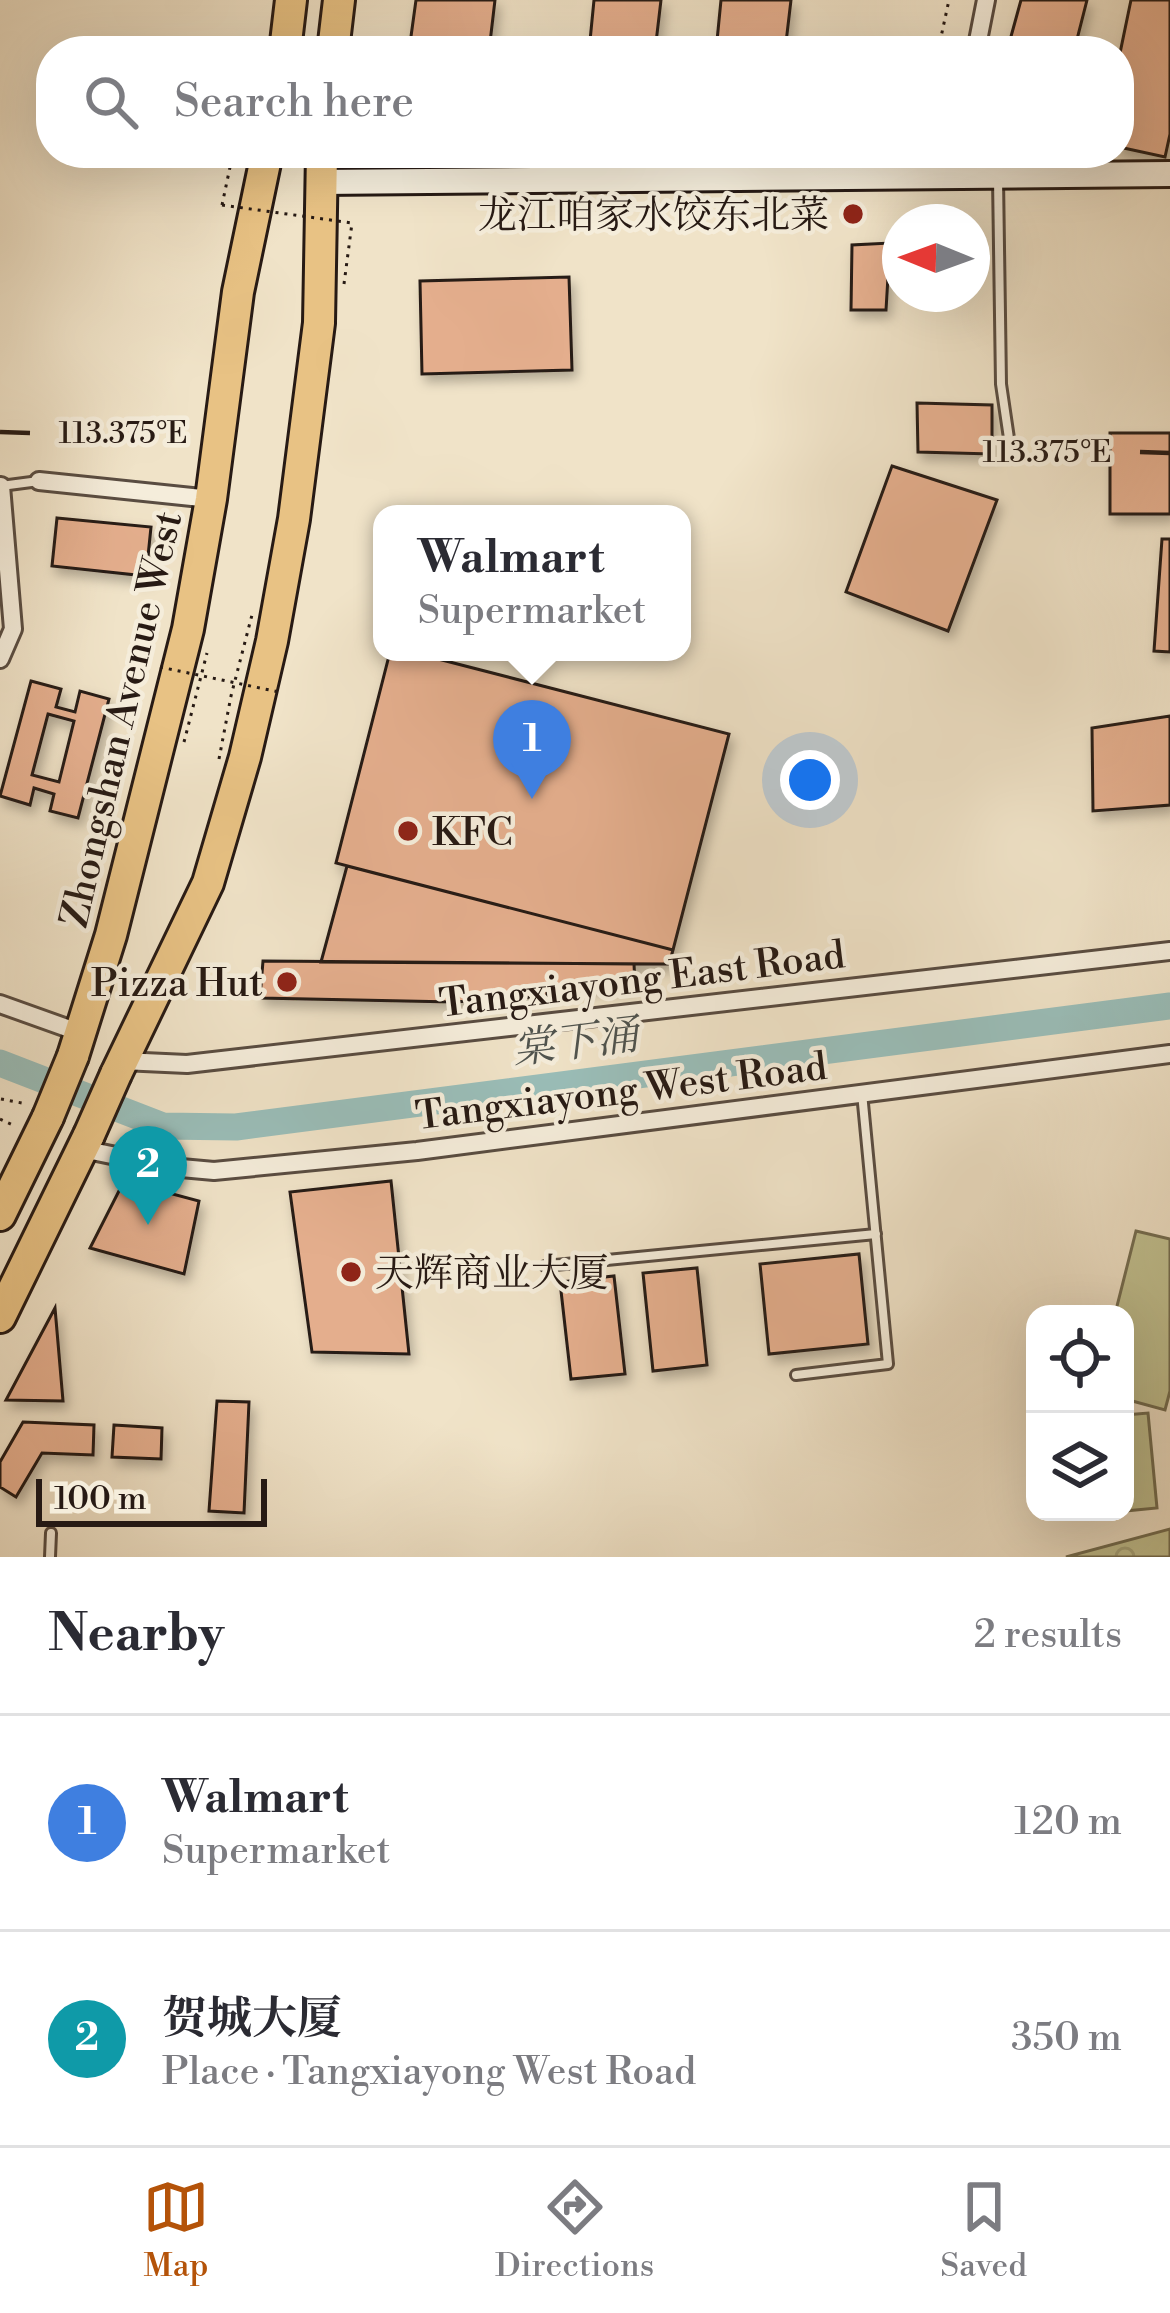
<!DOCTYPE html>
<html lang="en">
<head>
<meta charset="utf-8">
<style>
	:root { --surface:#fff; --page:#f7f7f7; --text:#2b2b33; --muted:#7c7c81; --line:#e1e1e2; --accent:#b45309 }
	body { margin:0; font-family:"Libre Bodoni","Noto Serif SC",serif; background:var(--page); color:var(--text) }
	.controls { position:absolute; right:36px; bottom:36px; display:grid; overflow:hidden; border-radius:24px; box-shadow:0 12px 48px #0002 }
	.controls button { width:108px; height:108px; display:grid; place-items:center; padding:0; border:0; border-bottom:3px solid var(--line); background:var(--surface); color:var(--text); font:60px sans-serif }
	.compass { position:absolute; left:882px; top:204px; width:108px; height:108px; border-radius:50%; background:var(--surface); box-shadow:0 12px 48px #0002; rotate:271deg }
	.scale { position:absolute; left:36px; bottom:30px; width:231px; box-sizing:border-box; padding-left:12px; border:6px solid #271a14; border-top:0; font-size:33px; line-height:42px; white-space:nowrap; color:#271a14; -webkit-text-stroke:9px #f5eddb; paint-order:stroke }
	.you { position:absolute; left:810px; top:780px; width:42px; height:42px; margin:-30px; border:9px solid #fff; border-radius:50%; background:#1a73e8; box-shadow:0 0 0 18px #1a73e833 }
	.badge { display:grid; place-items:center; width:78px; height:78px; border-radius:50%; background:var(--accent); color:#fff; font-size:39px; font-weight:700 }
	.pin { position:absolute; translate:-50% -99px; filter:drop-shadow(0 3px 6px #0008) }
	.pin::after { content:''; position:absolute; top:63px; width:42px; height:36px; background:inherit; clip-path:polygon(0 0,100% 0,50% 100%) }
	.popup { position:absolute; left:373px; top:505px; width:318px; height:156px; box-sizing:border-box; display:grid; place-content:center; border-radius:24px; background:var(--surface); filter:drop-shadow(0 3px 9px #0005); font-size:39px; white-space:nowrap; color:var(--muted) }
	.popup b { font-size:45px; color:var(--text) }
	.popup::after { content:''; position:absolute; left:50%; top:100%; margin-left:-24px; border:24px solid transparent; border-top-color:var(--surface) }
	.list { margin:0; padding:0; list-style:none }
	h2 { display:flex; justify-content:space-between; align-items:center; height:156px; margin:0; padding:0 48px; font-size:51px }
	h2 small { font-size:39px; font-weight:400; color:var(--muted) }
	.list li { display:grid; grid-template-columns:78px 1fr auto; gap:36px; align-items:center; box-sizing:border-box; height:216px; padding:0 48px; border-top:3px solid var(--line) }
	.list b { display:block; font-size:45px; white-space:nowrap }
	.list p { margin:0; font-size:39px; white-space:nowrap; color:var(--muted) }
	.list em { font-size:39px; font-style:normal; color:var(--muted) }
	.icon { flex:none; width:66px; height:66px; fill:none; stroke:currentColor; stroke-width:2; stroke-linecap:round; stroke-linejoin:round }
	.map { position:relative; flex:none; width:1170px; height:1557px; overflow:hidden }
	.search { position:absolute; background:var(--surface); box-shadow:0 12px 48px #0002; left:36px; right:36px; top:36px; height:132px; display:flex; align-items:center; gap:30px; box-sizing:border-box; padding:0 42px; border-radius:48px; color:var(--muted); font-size:45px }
	.sheet { height:588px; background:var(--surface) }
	nav { display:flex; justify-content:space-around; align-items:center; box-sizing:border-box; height:168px; border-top:3px solid var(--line); background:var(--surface); font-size:33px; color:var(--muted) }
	nav a { display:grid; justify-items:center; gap:6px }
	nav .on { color:var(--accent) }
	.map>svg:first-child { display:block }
</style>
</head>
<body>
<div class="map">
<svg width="1170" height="1557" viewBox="0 0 1170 1557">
	<defs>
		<pattern id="forest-crowns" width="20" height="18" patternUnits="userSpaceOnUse" patternTransform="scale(3)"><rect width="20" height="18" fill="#c1c191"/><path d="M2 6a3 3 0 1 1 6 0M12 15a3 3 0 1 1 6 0" fill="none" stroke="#a6a57c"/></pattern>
		<filter id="shadow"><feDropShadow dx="4" dy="7" stdDeviation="6" flood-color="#0004"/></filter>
	</defs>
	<rect width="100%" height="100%" fill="#f0e3c8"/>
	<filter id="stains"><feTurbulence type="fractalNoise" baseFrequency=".00167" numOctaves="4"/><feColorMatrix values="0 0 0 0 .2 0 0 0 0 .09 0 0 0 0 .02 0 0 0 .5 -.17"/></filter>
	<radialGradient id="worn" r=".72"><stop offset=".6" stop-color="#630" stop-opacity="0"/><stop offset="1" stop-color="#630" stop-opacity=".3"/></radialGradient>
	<path fill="url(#forest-crowns)" stroke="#746e52" stroke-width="3" d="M1170,1529v28h-104z"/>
	<path fill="#c1c191" stroke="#746e52" stroke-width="3" d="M1136,1231l34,8v152l-5,19 -40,-11v-85h-10z
		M1148,1413l9,95 -32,3v-96z"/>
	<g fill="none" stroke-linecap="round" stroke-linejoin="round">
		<path stroke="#9abeb9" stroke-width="27" d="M0,1063l163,63 73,1 934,-121"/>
	</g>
	<path fill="#e4ae8d" stroke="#271a14" stroke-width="3" fill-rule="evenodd" filter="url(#shadow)" d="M416,0h79l-6,51h-80z
		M594,0h67l-6,51h-66z
		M721,0h70l-6,51h-69z
		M1021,0h66l-13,51h-67z
		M1131,0h39v134l-5,23 -46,-10v-89z
		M578,153h66l-2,19 -65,-7z
		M890,243l-4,67h-35l1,-65z
		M569,277l3,93 -150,4 -2,-93z
		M917,403l75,2v49l-74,-2z
		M1110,433h60v81h-60z
		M892,466l105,34 -49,131 -102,-39z
		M57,518l94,9 -5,49 -94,-10z
		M1162,539h8v113l-16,-1z
		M390,652h21l318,82 -56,216 -337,-87z
		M31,681l30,8 -5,18 19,5 5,-21 29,8 -31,119 -28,-7 4,-17 -20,-6 -4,17 -30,-9zM48,714l26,7 -15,61 -27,-7z
		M1170,716v89l-77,6 -1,-83z
		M347,866l326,84 -4,14 -348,-2z
		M263,961l371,3 1,21 -88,3v8l-93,6 -194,-4z
		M124,1181l75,20 -15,73 -94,-26z
		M391,1181l18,173 -97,-2 -22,-160z
		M859,1254l9,90 -99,10 -9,-90z
		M697,1268l10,97 -54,6 -10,-98z
		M614,1276l11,98 -54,5 -11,-97z
		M55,1308l8,93 -57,-1z
		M217,1401l32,1 -5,111 -35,-2z
		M23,1422l71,3 -1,30 -51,-2 -26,44 -16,-10v-25z
		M114,1425l48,3 -1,31 -49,-2z"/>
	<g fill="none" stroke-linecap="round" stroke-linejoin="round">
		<defs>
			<path id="lane" d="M998,178l3,206 10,68
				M1,486l38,-5
				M545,1266l331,-32
				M796,1375l92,-11 -26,-271
				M50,1557l1,-24"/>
			<path id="street" d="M976,51l10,-51
				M950,177l5,-24
				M39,481l172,18
				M0,659l13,-30 -12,-143
				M0,1004l81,29
				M122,1061l65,3 983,-113
				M82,1149l88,18 44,4 203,-20 753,-97"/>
			<path id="secondary" d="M320,182l850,-8"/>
			<path id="highway" d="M285,51l6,-51
				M333,51l6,-51
				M73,1056l38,-121 77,-306 23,-130 27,-207 29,-139
				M116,1074l92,-191 37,-126 27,-116 22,-122 25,-196 3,-170
				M0,1215l48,-98
				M0,1317l89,-182"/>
		</defs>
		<use href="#lane" stroke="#594c41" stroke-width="14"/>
		<use href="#street" stroke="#594c41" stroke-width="22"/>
		<use href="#secondary" stroke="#271a14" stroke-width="30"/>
		<use href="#highway" stroke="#271a14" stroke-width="36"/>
		<path stroke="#271a14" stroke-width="3" stroke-dasharray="3 6" stroke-linecap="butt" d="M938,51l11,-51
			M222,205l11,-52
			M344,284l8,-61
			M184,742l23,-89
			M219,759l12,-63 22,-85
			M1,1099l26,5
			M0,1119l15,7"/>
		<use href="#lane" stroke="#f5eddb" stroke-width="8"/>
		<use href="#street" stroke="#f5eddb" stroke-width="16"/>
		<use href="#secondary" stroke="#f5eddb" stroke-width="24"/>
		<use href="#highway" stroke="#e8c284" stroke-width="30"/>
		<defs>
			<path id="highway-bridge" d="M48,1117l25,-61
				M89,1135l27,-61"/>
		</defs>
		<use href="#highway-bridge" stroke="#271a14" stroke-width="36" stroke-linecap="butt"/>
		<path stroke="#271a14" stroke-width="3" stroke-dasharray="3 6" stroke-linecap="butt" d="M222,205l130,18
			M160,667l119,25"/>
		<use href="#highway-bridge" stroke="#e8c284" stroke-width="30"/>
	</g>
	<path fill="none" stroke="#271a14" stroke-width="4.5" d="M0,432l30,1M1140,452l30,1"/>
	<g fill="#8f2418" stroke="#f5eddb" stroke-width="4.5">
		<circle cx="853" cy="214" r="12"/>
		<circle cx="408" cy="831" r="12"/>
		<circle cx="287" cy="982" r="12"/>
		<circle cx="351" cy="1272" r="12"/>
	</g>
	<g text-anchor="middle" stroke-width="9" stroke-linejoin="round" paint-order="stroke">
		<g font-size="39" fill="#271a14" stroke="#f5eddb" text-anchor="end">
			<text x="829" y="228">龙江咱家水饺东北菜</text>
			<text x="432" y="845" text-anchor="start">KFC</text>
			<text x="263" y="996">Pizza Hut</text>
			<text x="375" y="1286" text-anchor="start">天辉商业大厦</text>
		</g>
		<g font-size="39" fill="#271a14" stroke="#f5eddb">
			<text transform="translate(120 719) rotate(-77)" y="14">Zhongshan Avenue West</text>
			<text transform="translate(642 978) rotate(-7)" y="14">Tangxiayong East Road</text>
			<text transform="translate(621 1090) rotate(-7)" y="14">Tangxiayong West Road</text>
		</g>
		<g font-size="42" font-style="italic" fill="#4f534e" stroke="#f5eddb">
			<text transform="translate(575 1041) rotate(-7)" y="15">棠下涌</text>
		</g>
	</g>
	<g font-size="30" text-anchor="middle" fill="#271a14" stroke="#f5eddb" stroke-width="9" stroke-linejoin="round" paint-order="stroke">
		<text x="123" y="443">113.375°E</text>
		<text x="1047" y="462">113.375°E</text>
	</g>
	<rect width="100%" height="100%" filter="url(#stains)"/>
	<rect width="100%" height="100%" fill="url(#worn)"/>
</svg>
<div class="controls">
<button><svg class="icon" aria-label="locate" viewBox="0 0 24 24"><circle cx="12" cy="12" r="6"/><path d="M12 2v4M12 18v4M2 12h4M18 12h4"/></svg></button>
<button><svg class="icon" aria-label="layers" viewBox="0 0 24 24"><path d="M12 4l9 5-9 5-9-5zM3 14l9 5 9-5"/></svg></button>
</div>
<svg class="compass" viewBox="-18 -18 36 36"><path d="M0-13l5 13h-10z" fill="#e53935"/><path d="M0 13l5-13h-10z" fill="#7c7c81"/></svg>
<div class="scale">100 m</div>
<div class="you"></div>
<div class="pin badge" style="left:532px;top:799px;background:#3f7fe0">1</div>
<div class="popup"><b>Walmart</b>Supermarket</div>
<div class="pin badge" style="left:148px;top:1225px;background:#0f9aa8">2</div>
<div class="search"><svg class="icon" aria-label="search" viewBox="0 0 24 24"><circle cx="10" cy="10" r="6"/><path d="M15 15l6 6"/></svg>Search here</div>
</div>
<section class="sheet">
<h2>Nearby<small>2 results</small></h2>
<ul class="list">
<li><span class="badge" style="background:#3f7fe0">1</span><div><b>Walmart</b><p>Supermarket</p></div><em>120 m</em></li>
<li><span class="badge" style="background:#0f9aa8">2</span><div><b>贺城大厦</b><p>Place · Tangxiayong West Road</p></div><em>350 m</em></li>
</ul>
</section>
<nav>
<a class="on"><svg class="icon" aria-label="map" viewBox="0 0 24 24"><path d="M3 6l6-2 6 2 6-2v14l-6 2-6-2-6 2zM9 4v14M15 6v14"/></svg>Map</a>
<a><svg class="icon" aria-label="directions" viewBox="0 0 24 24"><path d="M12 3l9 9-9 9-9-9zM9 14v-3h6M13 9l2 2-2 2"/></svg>Directions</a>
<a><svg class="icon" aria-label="saved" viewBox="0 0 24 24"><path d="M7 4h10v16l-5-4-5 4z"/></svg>Saved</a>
</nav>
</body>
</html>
